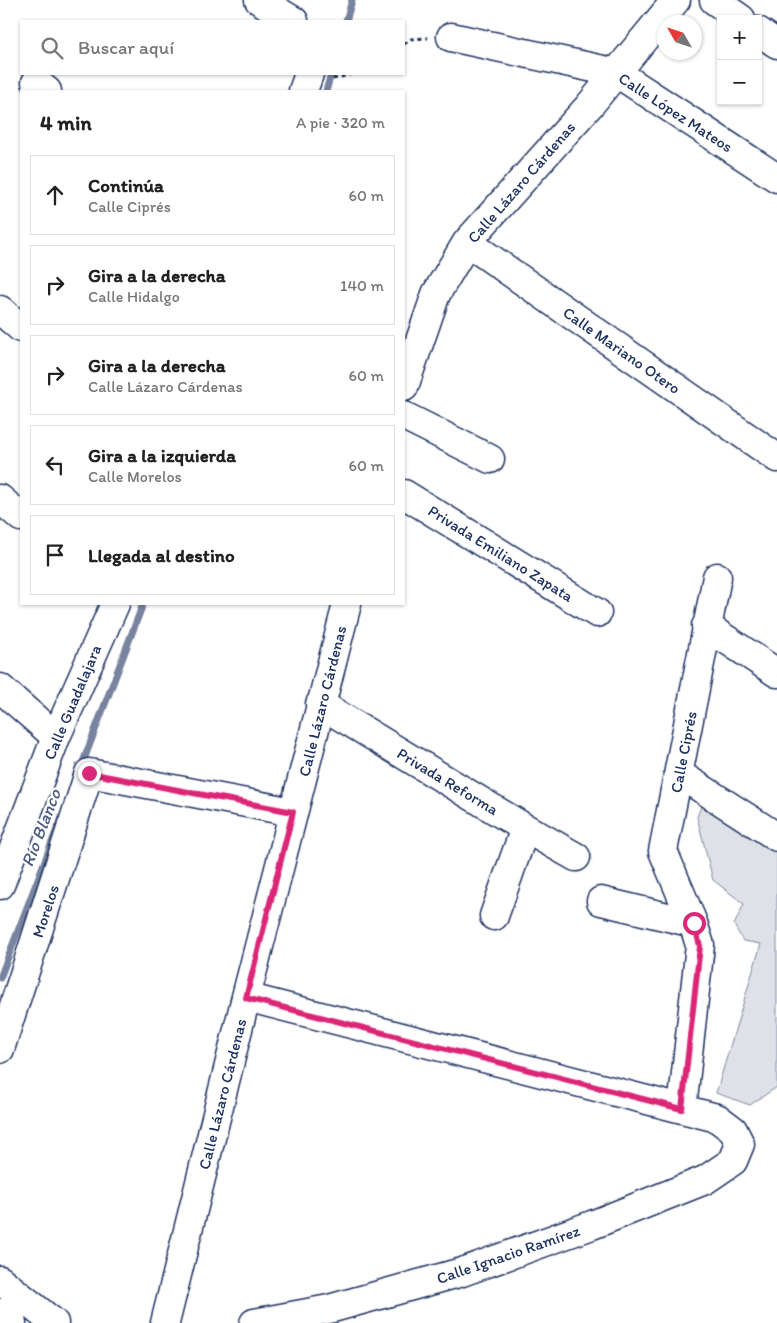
<!DOCTYPE html>
<html lang="es">
<head>
<meta charset="utf-8">
<style>
	:root { --surface:#fff; --page:#f6f6f6; --text:#222; --muted:#767676; --line:#e0e0e0 }
	body { margin:0; font-family:Itim,sans-serif; background:var(--page); color:var(--text) }
	.controls { position:absolute; right:15px; top:15px; display:grid; overflow:hidden; border-radius:0px; box-shadow:0 1px 4px #0004 }
	.controls button { width:45px; height:45px; display:grid; place-items:center; padding:0; border:0; border-bottom:1px solid var(--line); background:var(--surface); color:var(--text); font:25px sans-serif }
	.compass { position:absolute; left:657px; top:15px; width:45px; height:45px; border-radius:50%; background:var(--surface); box-shadow:0 1px 4px #0004; rotate:309deg }
	.stop { position:absolute; width:15px; height:15px; margin:-11px; border:4px solid #db2777; border-radius:50%; background:#fff }
	.stop.end { background:#db2777; border-color:#fff; box-shadow:0 1px 5px #0008 }
	.list { margin:0; padding:0; list-style:none }
	h2 { display:flex; justify-content:space-between; align-items:center; height:65px; margin:0; padding:0 20px; font-size:21px }
	h2 small { font-size:16px; font-weight:400; color:var(--muted) }
	.list li { display:grid; grid-template-columns:32px 1fr auto; gap:15px; align-items:center; box-sizing:border-box; height:80px; margin:0 10px 10px; padding:0 10px; border:1px solid var(--line); border-radius:0px }
	.list b { display:block; font-size:19px; white-space:nowrap }
	.list p { margin:0; font-size:16px; white-space:nowrap; color:var(--muted) }
	.list em { font-size:16px; font-style:normal; color:var(--muted) }
	.icon { flex:none; width:28px; height:28px; fill:none; stroke:currentColor; stroke-width:2; stroke-linecap:round; stroke-linejoin:round }
	.map { position:relative; flex:none; width:777px; height:1323px; overflow:hidden }
	.search { position:absolute; background:var(--surface); box-shadow:0 1px 4px #0004; left:20px; top:20px; width:385px; height:55px; display:flex; align-items:center; gap:12px; box-sizing:border-box; padding:0 18px; border-radius:0px; color:var(--muted); font-size:19px }
	.panel { position:absolute; background:var(--surface); box-shadow:0 1px 4px #0004; left:20px; top:90px; width:385px; height:515px; border-radius:0px }
	.map>svg:first-child { display:block }
</style>
</head>
<body>
<div class="map">
<svg width="777" height="1323" viewBox="0 0 777 1323">
	<rect width="100%" height="100%" fill="#fff"/>
	<filter id="ink" filterUnits="userSpaceOnUse"><feTurbulence type="fractalNoise" baseFrequency=".02" numOctaves="2"/><feDisplacementMap in="SourceGraphic" scale="10" xChannelSelector="R" yChannelSelector="G"/><feConvolveMatrix kernelMatrix="1 2 1 2 8 2 1 2 1" color-interpolation-filters="sRGB"/></filter>
	<g filter="url(#ink)">
		<path fill="#dee1e7" stroke="#7c88a2" d="M703,801l74,47v239l-27,18 -34,-12 45,-149 -18,-3 -9,-16 10,-21 -31,-24 -16,-63z"/>
		<g fill="none" stroke-linecap="round" stroke-linejoin="round">
			<path stroke="#77839f" stroke-width="7" d="M346,21l6,-21
				M326,91l5,-17
				M80,770l63,-166
				M0,978l57,-149"/>
			<defs>
				<path id="minor" d="M259,0l35,21
					M714,0l27,19
					M758,31l19,13
					M451,37l166,36 160,105
					M36,82l11,9
					M303,91l6,-17
					M467,242l310,216
					M0,310l21,18
					M404,387l32,-93 31,-52 122,-136 87,-106
					M404,416l86,43
					M404,494l193,119
					M0,499l21,18
					M706,626l71,47
					M0,688l56,49
					M320,704l205,124 51,29
					M679,774l98,63
					M0,885l56,-148 59,-133
					M601,901l92,22
					M494,916l31,-88
					M246,997l471,121 16,12 7,14 -7,17 -28,19 -113,45 -130,47 -133,37 -75,14
					M0,1049l89,-276 204,39
					M682,1109l18,-164 -7,-22 -30,-72 54,-274
					M165,1323l81,-326 101,-393"/>
				<path id="major" d="M0,1280l54,43
					M0,1313l12,10"/>
			</defs>
			<use href="#minor" stroke="#1b2f5e" stroke-width="31"/>
			<use href="#major" stroke="#1b2f5e" stroke-width="31"/>
			<path stroke="#1b2f5e" stroke-width="3" stroke-dasharray="4 4" stroke-linecap="butt" d="M404,44l7,-5 17,-1
				M333,79l19,-5"/>
			<use href="#minor" stroke="#fff" stroke-width="28"/>
			<use href="#major" stroke="#fff" stroke-width="28"/>
		</g>
	</g>
	<g fill="none" stroke-linecap="round" stroke-linejoin="round" filter="url(#ink)">
		<path stroke="#db2777" stroke-width="6" d="M89,773l204,39 -47,186 436,111 18,-163 -6,-23"/>
	</g>
	<g text-anchor="middle" stroke-width="4.5" stroke-linejoin="round" paint-order="stroke">
		<g font-size="16" fill="#1b2f5e" stroke="#fff">
			<text transform="translate(676 112) rotate(33)" y="6">Calle López Mateos</text>
			<text transform="translate(521 182) rotate(-49)" y="6">Calle Lázaro Cárdenas</text>
			<text transform="translate(622 350) rotate(35)" y="6">Calle Mariano Otero</text>
			<text transform="translate(501 553) rotate(32)" y="6">Privada Emiliano Zapata</text>
			<text transform="translate(322 701) rotate(-76)" y="6">Calle Lázaro Cárdenas</text>
			<text transform="translate(72 702) rotate(-67)" y="6">Calle Guadalajara</text>
			<text transform="translate(683 752) rotate(-79)" y="6">Calle Ciprés</text>
			<text transform="translate(448 781) rotate(31)" y="6">Privada Reforma</text>
			<text transform="translate(45 911) rotate(-72)" y="6">Morelos</text>
			<text transform="translate(222 1094) rotate(-76)" y="6">Calle Lázaro Cárdenas</text>
			<text transform="translate(508 1254) rotate(-19)" y="6">Calle Ignacio Ramírez</text>
		</g>
		<g font-size="18" font-style="italic" fill="#49597e" stroke="#fff">
			<text transform="translate(41 828) rotate(-69)" y="6">Río Blanco</text>
		</g>
	</g>
</svg>
<div class="controls">
<button>+</button>
<button>−</button>
</div>
<svg class="compass" viewBox="-18 -18 36 36"><path d="M0-13l5 13h-10z" fill="#e53935"/><path d="M0 13l5-13h-10z" fill="#767676"/></svg>
<div class="stop" style="left:694px;top:923px"></div>
<div class="stop end" style="left:89px;top:773px"></div>
<div class="search"><svg class="icon" aria-label="search" viewBox="0 0 24 24"><circle cx="10" cy="10" r="6"/><path d="M15 15l6 6"/></svg>Buscar aquí</div>
<section class="panel">
<h2>4 min<small>A pie · 320 m</small></h2>
<ul class="list">
<li><svg class="icon" aria-label="ahead" viewBox="0 0 24 24"><path d="M12 20V5M6 11l6-6 6 6"/></svg><div><b>Continúa</b><p>Calle Ciprés</p></div><em>60 m</em></li>
<li><svg class="icon" aria-label="right" viewBox="0 0 24 24"><path d="M7 20v-9h11M14 6l5 5-5 5"/></svg><div><b>Gira a la derecha</b><p>Calle Hidalgo</p></div><em>140 m</em></li>
<li><svg class="icon" aria-label="right" viewBox="0 0 24 24"><path d="M7 20v-9h11M14 6l5 5-5 5"/></svg><div><b>Gira a la derecha</b><p>Calle Lázaro Cárdenas</p></div><em>60 m</em></li>
<li><svg class="icon" aria-label="left" viewBox="0 0 24 24"><path d="M17 20v-9H6M10 6l-5 5 5 5"/></svg><div><b>Gira a la izquierda</b><p>Calle Morelos</p></div><em>60 m</em></li>
<li><svg class="icon" aria-label="arrive" viewBox="0 0 24 24"><path d="M6 21V4h12l-3 4 3 4H6"/></svg><div><b>Llegada al destino</b></div></li>
</ul>
</section>
</div>
</body>
</html>
